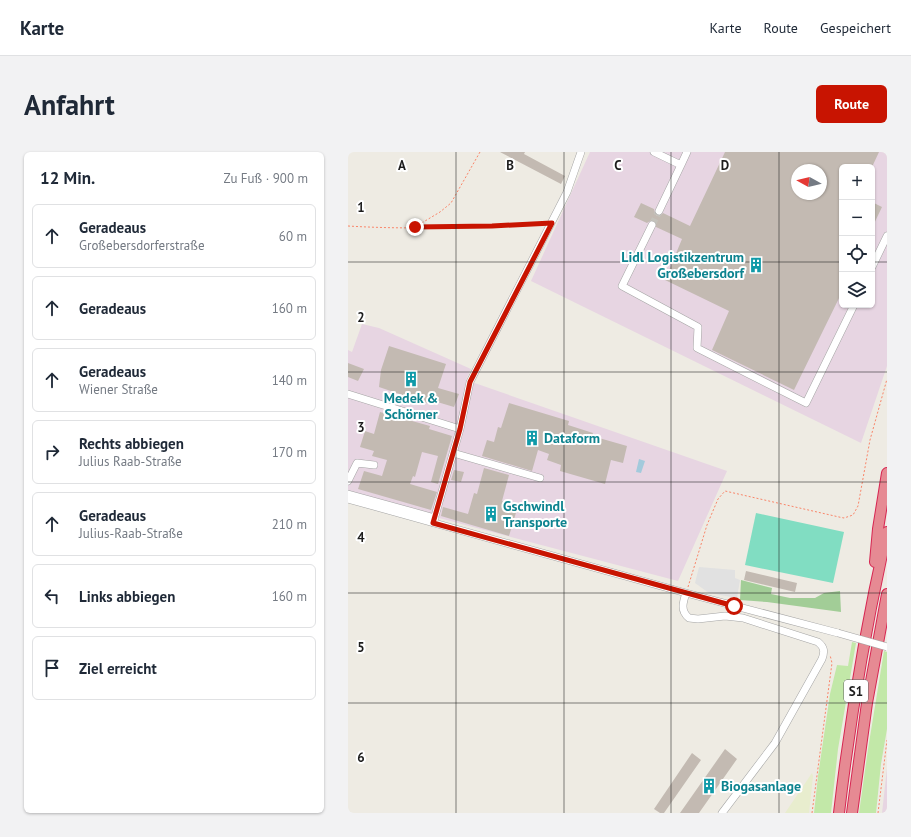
<!DOCTYPE html>
<html lang="de">
<head>
<meta charset="utf-8">
<style>
	:root { --surface:#fff; --page:#f2f2f3; --text:#1f2937; --muted:#747a83; --line:#e0e1e3; --accent:#c81401 }
	body { margin:0; font-family:"PT Sans",sans-serif; background:var(--page); color:var(--text) }
	.controls { position:absolute; right:12px; top:12px; display:grid; overflow:hidden; border-radius:6px; box-shadow:0 1px 3px #0004 }
	.controls button { width:36px; height:36px; display:grid; place-items:center; padding:0; border:0; border-bottom:1px solid var(--line); background:var(--surface); color:var(--text); font:20px sans-serif }
	.compass { position:absolute; left:443px; top:12px; width:36px; height:36px; border-radius:50%; background:var(--surface); box-shadow:0 1px 3px #0004; rotate:278deg }
	.stop { position:absolute; width:12px; height:12px; margin:-9px; border:3px solid #c81401; border-radius:50%; background:#fff }
	.stop.end { background:#c81401; border-color:#fff; box-shadow:0 1px 4px #0008 }
	.list { margin:0; padding:0; list-style:none }
	h2 { display:flex; justify-content:space-between; align-items:center; height:52px; margin:0; padding:0 16px; font-size:17px }
	h2 small { font-size:13px; font-weight:400; color:var(--muted) }
	.list li { display:grid; grid-template-columns:26px 1fr auto; gap:12px; align-items:center; box-sizing:border-box; height:64px; margin:0 8px 8px; padding:0 8px; border:1px solid var(--line); border-radius:6px }
	.list b { display:block; font-size:15px; white-space:nowrap }
	.list p { margin:0; font-size:13px; white-space:nowrap; color:var(--muted) }
	.list em { font-size:13px; font-style:normal; color:var(--muted) }
	.icon { flex:none; width:22px; height:22px; fill:none; stroke:currentColor; stroke-width:2; stroke-linecap:round; stroke-linejoin:round }
	.map { position:relative; flex:none; width:539px; height:661px; overflow:hidden; border-radius:6px }
	header { display:flex; align-items:center; gap:24px; box-sizing:border-box; height:56px; padding:0 20px; background:var(--surface); border-bottom:1px solid var(--line) }
	header strong { font-size:19px }
	nav { display:flex; gap:22px; margin-inline-start:auto; font-size:14px }
	.intro { display:flex; align-items:center; justify-content:space-between; box-sizing:border-box; height:96px; padding:0 24px }
	h1 { margin:0; font-size:28px }
	.button { padding:10px 18px; border-radius:6px; background:var(--accent); color:#fff; font-size:14px; font-weight:700 }
	main { display:flex; gap:24px; padding:0 24px }
	aside { flex:1; background:var(--surface); border-radius:6px; box-shadow:0 1px 3px #0004 }
	.map>svg:first-child { display:block }
</style>
</head>
<body>
<header>
<strong>Karte</strong>
<nav><a>Karte</a><a>Route</a><a>Gespeichert</a></nav>
</header>
<div class="intro"><h1>Anfahrt</h1><a class="button">Route</a></div>
<main>
<aside>
<h2>12 Min.<small>Zu Fuß · 900 m</small></h2>
<ul class="list">
<li><svg class="icon" aria-label="ahead" viewBox="0 0 24 24"><path d="M12 20V5M6 11l6-6 6 6"/></svg><div><b>Geradeaus</b><p>Großebersdorferstraße</p></div><em>60 m</em></li>
<li><svg class="icon" aria-label="ahead" viewBox="0 0 24 24"><path d="M12 20V5M6 11l6-6 6 6"/></svg><div><b>Geradeaus</b></div><em>160 m</em></li>
<li><svg class="icon" aria-label="ahead" viewBox="0 0 24 24"><path d="M12 20V5M6 11l6-6 6 6"/></svg><div><b>Geradeaus</b><p>Wiener Straße</p></div><em>140 m</em></li>
<li><svg class="icon" aria-label="right" viewBox="0 0 24 24"><path d="M7 20v-9h11M14 6l5 5-5 5"/></svg><div><b>Rechts abbiegen</b><p>Julius Raab-Straße</p></div><em>170 m</em></li>
<li><svg class="icon" aria-label="ahead" viewBox="0 0 24 24"><path d="M12 20V5M6 11l6-6 6 6"/></svg><div><b>Geradeaus</b><p>Julius-Raab-Straße</p></div><em>210 m</em></li>
<li><svg class="icon" aria-label="left" viewBox="0 0 24 24"><path d="M17 20v-9H6M10 6l-5 5 5 5"/></svg><div><b>Links abbiegen</b></div><em>160 m</em></li>
<li><svg class="icon" aria-label="arrive" viewBox="0 0 24 24"><path d="M6 21V4h12l-3 4 3 4H6"/></svg><div><b>Ziel erreicht</b></div></li>
</ul>
</aside>
<div class="map">
<svg width="539" height="661" viewBox="0 0 539 661">
	<rect width="100%" height="100%" fill="#eeebe3"/>
	<path fill="#e7d5e2" fill-rule="evenodd" d="M242,0h297v214l-26,77 -330,-162zM494,15h30v138h-30zM449,18h24v24h-24z
		M14,172l17,4 92,41 -5,11 261,91 -49,110 -330,-87v-144l4,2z
		M539,616v45h-5z"/>
	<path fill="#e8edce" d="M464,621l1,3 -4,37h-24z"/>
	<path fill="#c2e8a8" d="M504,490l4,1 -18,106 -7,64h-17l4,-37 12,-82 7,-29 11,1z
		M536,499l3,1v77l-6,35 -5,49h-17l9,-64z"/>
	<path fill="#a2cd97" d="M393,428l31,8 -1,6 19,4h25l9,-5 16,-2 1,21 -74,-10 -27,-2z"/>
	<path fill="#81ddc2" d="M408,361l88,19 -11,51 -88,-18z"/>
	<path fill="#e1e1e1" d="M351,415l36,3v8l5,2 -3,18 -28,-5 -14,-10z"/>
	<path fill="#a3cadc" d="M291,307l6,2 -4,12 -5,-1z"/>
	<path fill="#c3bab2" fill-rule="evenodd" d="M152,0h25l-1,2 41,22 -4,8z
		M377,0h154l-7,15h-30v125l-48,98 -82,-40 17,-39 -64,-31 17,-41 -26,-12v-4l-2,-3 -4,1 -3,2 -13,-6 7,-14 13,6 1,4 2,3 4,-1 2,-2 27,13zM449,18h24v24h-24z
		M524,50l10,5 -10,21z
		M41,194l57,18 -8,24 21,6 -5,13 -20,-6 -2,4 -53,-18 2,-17z
		M0,211l16,6 -6,12 -10,-4z
		M161,251l60,18 -1,4 25,8 -1,3 35,10 -4,17 -12,-3 -6,24 -45,-13 1,-6 -14,-5 2,-6 -11,-4 -6,21 -50,-15 5,-16 7,2 4,-15 3,1z
		M32,260l50,14 -1,3 23,7 -14,48 -7,-2 7,-26 -16,-4 -7,25 -2,-1 -3,8 27,8 -6,18 -73,-21 6,-18 18,5 5,-16 -15,-4 2,-5 -14,-4 5,-16 9,3z
		M136,316l25,7 -7,26 16,5 -9,30 -68,-20 2,-9 25,7 6,-21 3,1z
		M106,318l10,2 -3,10 -10,-2z
		M398,419l51,12 -2,9 -51,-12z
		M377,597l12,10 -38,54h-19z
		M344,601l9,7 -37,53h-4l-6,-4z"/>
	<g fill="none" stroke-linecap="round" stroke-linejoin="round">
		<path stroke="#c4c2bb" stroke-width="7" stroke-dasharray="7 3.5" stroke-linecap="butt" d="M304,73l7,-14"/>
		<defs>
			<path id="minor" d="M306,0l27,13 -22,46
				M333,13l6,-13
				M304,73l-30,61 76,41 -1,21 109,55 48,-98
				M524,115l15,-31
				M0,242l112,35
				M105,301l87,25
				M0,329l9,-18 17,2
				M0,342l87,24
				M0,347l338,94 152,40
				M85,371l27,-94 10,-47 97,-190 14,-40
				M338,441c-3,9 -6,18 3,25l9,1 27,-3 18,2 75,24c6,5 7,9 4,17l-47,84 -53,70"/>
			<path id="highway" d="M527,410l3,-33 9,-56
				M491,661c11,-94 27,-188 48,-281
				M504,661l15,-110 20,-109"/>
		</defs>
		<use href="#minor" stroke="#a4a4a4" stroke-width="8"/>
		<use href="#highway" stroke="#d72551" stroke-width="12"/>
		<path stroke="#f98569" stroke-width="1" stroke-dasharray="2 2" stroke-linecap="butt" d="M0,74c65,4 131,1 195,-3
			M67,75l25,-15 11,-9 29,-51
			M340,435l19,-62 11,-26 7,-8 114,26 5,1 9,-3 5,-9 12,-66 17,-61
			M464,661l20,-150 -2,-8
			M530,661l9,-73"/>
		<use href="#minor" stroke="#fff" stroke-width="7"/>
		<use href="#highway" stroke="#e68a93" stroke-width="10"/>
		<defs>
			<path id="minor-bridge" d="M490,481l49,14"/>
		</defs>
		<use href="#minor-bridge" stroke="#a4a4a4" stroke-width="8" stroke-linecap="butt"/>
		<use href="#minor-bridge" stroke="#fff" stroke-width="7"/>
	</g>
	<g fill="none" stroke-linecap="round" stroke-linejoin="round">
		<path stroke="#c81401" stroke-width="5" d="M67,75l77,-1 60,-3 -82,159 -10,47 -27,94 301,83"/>
	</g>
	<path fill="none" stroke="#1d1d1d" stroke-width="1" stroke-opacity="0.55" d="M108,0v661M216,0v661M323,0v661M431,0v661M0,110h494M524,110h15M0,220h539M0,330h539M0,441h539M0,551h539"/>
	<defs>
		<symbol id="building-bare" viewBox="-9 -9 18 18"><path d="M-4-6H4V6H1V3H-1V6H-4ZM-2.5-4.3h1.7v1.8h-1.7ZM.8-4.3h1.7v1.8H.8ZM-2.5-1h1.7V.8h-1.7ZM.8-1h1.7V.8H.8Z" fill="#0f9aa8" stroke="#fff" stroke-width="2.5" paint-order="stroke"/></symbol>
	</defs>
	<g fill-rule="evenodd">
		<use href="#building-bare" x="397" y="102" width="22" height="22"/>
		<use href="#building-bare" x="52" y="216" width="22" height="22"/>
		<use href="#building-bare" x="173" y="275" width="22" height="22"/>
		<use href="#building-bare" x="132" y="351" width="22" height="22"/>
		<use href="#building-bare" x="350" y="623" width="22" height="22"/>
	</g>
	<g text-anchor="middle" stroke-width="4" stroke-linejoin="round" paint-order="stroke">
		<rect fill="#fff" stroke="#616161" stroke-width="1" x="496" y="528" width="24" height="22" rx="3"/>
		<g font-size="13" font-weight="bold" fill="#1d1d1d">
			<text x="508" y="544">S1</text>
		</g>
		<g font-size="14" font-weight="bold" fill="#0d838f" stroke="#fff" text-anchor="start">
			<text x="396" y="110" text-anchor="end">Lidl Logistikzentrum<tspan x="396" dy="16">Großebersdorf</tspan></text>
			<text x="63" y="251" text-anchor="middle">Medek &amp;<tspan x="63" dy="16">Schörner</tspan></text>
			<text x="196" y="291">Dataform</text>
			<text x="155" y="359">Gschwindl<tspan x="155" dy="16">Transporte</tspan></text>
			<text x="373" y="639">Biogasanlage</text>
		</g>
	</g>
	<g font-size="13" text-anchor="middle" font-weight="bold" fill="#1d1d1d" stroke="#fff" stroke-width="4" stroke-linejoin="round" paint-order="stroke">
		<text x="54" y="18">A</text>
		<text x="162" y="18">B</text>
		<text x="270" y="18">C</text>
		<text x="377" y="18">D</text>
		<text x="13" y="60">1</text>
		<text x="13" y="170">2</text>
		<text x="13" y="280">3</text>
		<text x="13" y="390">4</text>
		<text x="13" y="500">5</text>
		<text x="13" y="610">6</text>
	</g>
</svg>
<div class="controls">
<button>+</button>
<button>−</button>
<button><svg class="icon" aria-label="locate" viewBox="0 0 24 24"><circle cx="12" cy="12" r="6"/><path d="M12 2v4M12 18v4M2 12h4M18 12h4"/></svg></button>
<button><svg class="icon" aria-label="layers" viewBox="0 0 24 24"><path d="M12 4l9 5-9 5-9-5zM3 14l9 5 9-5"/></svg></button>
</div>
<svg class="compass" viewBox="-18 -18 36 36"><path d="M0-13l5 13h-10z" fill="#e53935"/><path d="M0 13l5-13h-10z" fill="#747a83"/></svg>
<div class="stop" style="left:386px;top:454px"></div>
<div class="stop end" style="left:67px;top:75px"></div>
</div>
</main>
</body>
</html>
